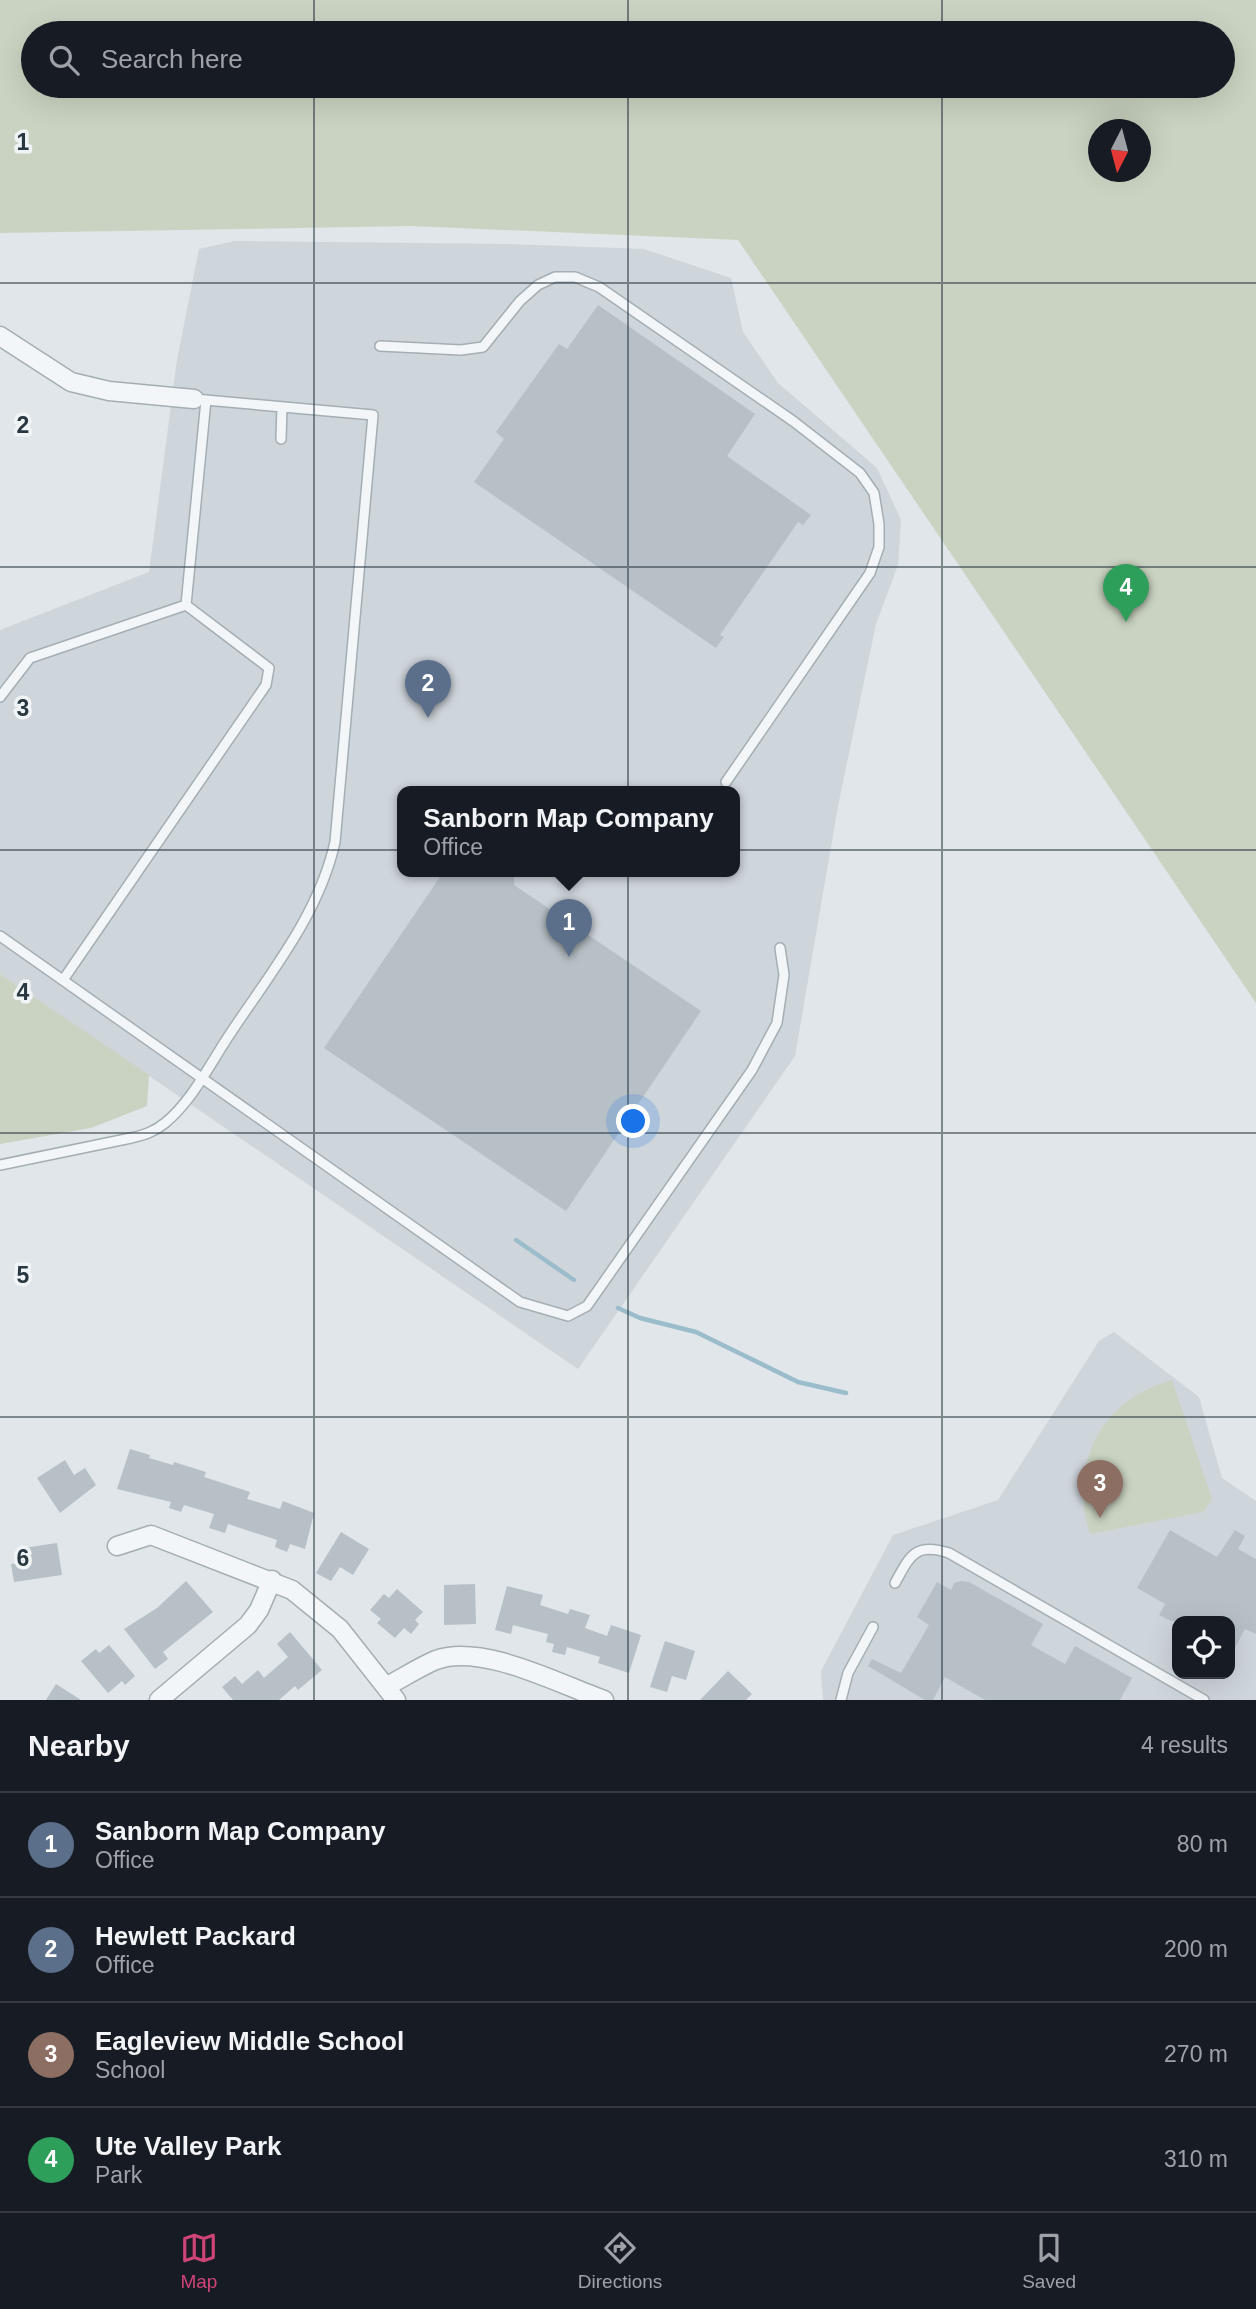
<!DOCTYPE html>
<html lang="en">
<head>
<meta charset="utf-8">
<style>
	:root { --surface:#171b24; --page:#242831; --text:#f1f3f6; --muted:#9ea1a6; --line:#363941; --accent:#cf4477 }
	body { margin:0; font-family:Helvetica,sans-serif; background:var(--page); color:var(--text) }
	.controls { position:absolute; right:21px; bottom:21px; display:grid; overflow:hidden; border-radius:14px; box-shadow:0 7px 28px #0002 }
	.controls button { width:63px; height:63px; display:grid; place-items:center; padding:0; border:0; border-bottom:2px solid var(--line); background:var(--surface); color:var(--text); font:35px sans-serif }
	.compass { position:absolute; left:1088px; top:119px; width:63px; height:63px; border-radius:50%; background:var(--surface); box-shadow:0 7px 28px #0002; rotate:186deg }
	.you { position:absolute; left:634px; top:1122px; width:24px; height:24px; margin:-18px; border:5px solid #fff; border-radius:50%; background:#1a73e8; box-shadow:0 0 0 10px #1a73e833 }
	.badge { display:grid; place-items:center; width:46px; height:46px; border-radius:50%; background:var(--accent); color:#fff; font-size:23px; font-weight:700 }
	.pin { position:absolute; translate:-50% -58px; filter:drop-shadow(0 2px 4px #0008) }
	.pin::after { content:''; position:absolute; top:37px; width:24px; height:21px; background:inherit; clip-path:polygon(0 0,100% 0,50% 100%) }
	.popup { position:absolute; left:397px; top:786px; width:343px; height:91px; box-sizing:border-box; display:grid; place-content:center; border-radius:14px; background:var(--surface); filter:drop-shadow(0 2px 5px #0005); font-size:23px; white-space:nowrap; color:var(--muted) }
	.popup b { font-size:26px; color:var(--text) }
	.popup::after { content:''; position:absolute; left:50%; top:100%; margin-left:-14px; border:14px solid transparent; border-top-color:var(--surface) }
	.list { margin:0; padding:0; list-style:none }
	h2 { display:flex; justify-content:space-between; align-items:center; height:91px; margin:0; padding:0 28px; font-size:30px }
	h2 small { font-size:23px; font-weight:400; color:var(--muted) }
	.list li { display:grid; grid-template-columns:46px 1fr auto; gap:21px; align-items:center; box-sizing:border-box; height:105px; padding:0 28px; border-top:2px solid var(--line) }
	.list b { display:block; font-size:26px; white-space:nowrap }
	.list p { margin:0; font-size:23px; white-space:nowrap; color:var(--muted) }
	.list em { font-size:23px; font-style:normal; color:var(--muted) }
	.icon { flex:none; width:38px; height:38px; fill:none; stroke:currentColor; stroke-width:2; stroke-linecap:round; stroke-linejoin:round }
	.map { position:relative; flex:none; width:1256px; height:1700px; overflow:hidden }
	.search { position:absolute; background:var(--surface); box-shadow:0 7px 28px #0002; left:21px; right:21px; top:21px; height:77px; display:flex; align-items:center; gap:18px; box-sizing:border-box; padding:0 24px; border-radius:38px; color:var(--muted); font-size:26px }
	.sheet { height:511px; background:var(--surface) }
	nav { display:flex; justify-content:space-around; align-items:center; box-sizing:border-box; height:98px; border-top:2px solid var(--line); background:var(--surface); font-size:19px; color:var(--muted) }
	nav a { display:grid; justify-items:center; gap:4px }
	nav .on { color:var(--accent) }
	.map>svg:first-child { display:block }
</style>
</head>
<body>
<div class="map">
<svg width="1256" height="1700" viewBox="0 0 1256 1700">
	<rect width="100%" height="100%" fill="#e0e6e9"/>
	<path fill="#ced5db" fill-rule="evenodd" d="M235,241l274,3 135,5 87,29 12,54 35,51 99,85 24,52 -3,45 -22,59 -38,182 -43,250 -217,313 -578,-395v-344l149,-58 28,-212 22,-111zM403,791h332v80h-332z
		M1114,1332l85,65 23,81 34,23v199h-433l-2,-29 72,-136 105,-35 101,-159zM1177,1621h53v53h-53z"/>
	<path fill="#cad3c1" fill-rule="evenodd" d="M0,0h1256v1003l-518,-763 -326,-14 -412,7zM33,33h1190v53h-1190zM1098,130h42v42h-42z
		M0,974l149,101 -2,31 -56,22 -91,16z
		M1172,1380l40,119 -9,13 -113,22c-22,-69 11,-135 82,-154z"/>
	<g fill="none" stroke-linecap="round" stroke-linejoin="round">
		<path stroke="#9bbcca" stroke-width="4.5" d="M516,1240l58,40
			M618,1308l22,10 56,14 102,50 48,11"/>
	</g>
	<path fill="#b7c0c6" d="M598,305l157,109 -28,42 84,59 -8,10 -5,-3 -78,113 4,2 -8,11 -242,-166 30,-43 -8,-7 63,-88 8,5z
		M444,871h49l9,6 12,-4v12l187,126 -135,200 -242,-163z
		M130,1449l20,6 -1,3 24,7 1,-3 32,10 -2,5 46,15 -3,7 33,10 3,-8 31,12 -9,36 -15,-5 -3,8 -12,-5 2,-7 -49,-16 -3,9 -16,-5 5,-14 -30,-9 -3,7 -12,-4 2,-6 -54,-13z
		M65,1460l9,15 11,-7 11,17 -36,28 -23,-35z
		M1170,1530l47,27 18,-27 10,6 -7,13 18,10v75l-11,-5 -15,28v-36h-59l-12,-6 6,-11 -28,-16z
		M341,1532l28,17 -16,26 -13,-8 -9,14 -15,-8z
		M57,1543l5,32 -48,7 -3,-18 8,-1 -2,-14z
		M186,1581l27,31 -50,40 5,7 -13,10 -31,-40 33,-21z
		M961,1581l8,1 74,42 -12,21 34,19 10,-18 57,32 -12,22h-135l-40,-23 -12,23h-8l-57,-34 4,-7 29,14 28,-48 -12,-8 20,-35 14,8 3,-7z
		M475,1584l1,40 -32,1v-40z
		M507,1586l36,9 -3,10 28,9 2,-5 20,6 -5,13 22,8 4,-11 30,10 -12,38 -31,-10 2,-6 -33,-10 -2,8 -13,-3 2,-8 -8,-2 2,-8 -35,-9 -2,9 -16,-4z
		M397,1589l26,23 -8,8 4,4 -8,10 -7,-6 -9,10 -18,-15 4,-4 -11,-9 14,-16 5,4z
		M290,1632l32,38 -24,20 -3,-4 -16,14h-46l-11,-13 13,-11 7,8 16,-14 6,8 24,-21 -11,-13z
		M665,1641l30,10 -9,29 -14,-4 -5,16 -17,-5z
		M109,1645l26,31 -10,9 -3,-4 -14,12 -27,-32 15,-12 3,4z
		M728,1671l24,23 -6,6h-46z
		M56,1684l25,16h-35z"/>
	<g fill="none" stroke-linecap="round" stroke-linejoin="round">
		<defs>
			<path id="service" d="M380,346l81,4 22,-3 37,-46 18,-16 17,-8h20l24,10 194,134 67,52 14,20 5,31v23l-9,26 -144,209
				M281,439l1,-32
				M0,697l30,-39 156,-53 20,-205
				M0,936l520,366 48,14 19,-10 165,-236 25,-47 7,-48 -4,-27
				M63,980l203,-295 3,-17 -83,-63
				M0,1165l131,-27c13,-3 23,-6 34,-15 26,-21 44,-57 63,-86 40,-61 91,-122 107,-195l38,-427 -179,-16
				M895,1583c15,-27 20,-41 54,-30l255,147
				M841,1700l7,-27 25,-46"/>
			<path id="minor" d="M0,336l71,46 38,9 85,8
				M117,1546l34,-11 141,55 48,39 56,71
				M387,1686c16,-8 32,-19 49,-26 46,-17 123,24 168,40
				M159,1700l89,-75 11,-15 13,-30"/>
		</defs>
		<use href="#service" stroke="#a5aeb3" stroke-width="12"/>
		<use href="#minor" stroke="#a5aeb3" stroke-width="21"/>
		<use href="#service" stroke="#f3f6f8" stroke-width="9"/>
		<use href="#minor" stroke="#f3f6f8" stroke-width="18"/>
	</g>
	<path fill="none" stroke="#293741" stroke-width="2" stroke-opacity="0.55" d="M314,0v33M628,0v33M942,0v33M314,86v1614M628,86v1614M942,86v1614M0,283h1256M0,567h1256M0,850h1256M0,1133h1256M0,1417h1256"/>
	<g font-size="23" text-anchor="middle" font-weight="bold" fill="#293741" stroke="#f0f4f7" stroke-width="7" stroke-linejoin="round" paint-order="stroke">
		<text x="23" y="150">1</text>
		<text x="23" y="433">2</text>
		<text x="23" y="716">3</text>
		<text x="23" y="1000">4</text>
		<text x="23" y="1283">5</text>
		<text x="23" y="1566">6</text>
	</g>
</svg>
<div class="controls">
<button><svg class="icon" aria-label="locate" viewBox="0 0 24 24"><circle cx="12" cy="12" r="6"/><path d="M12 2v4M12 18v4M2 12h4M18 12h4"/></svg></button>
</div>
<svg class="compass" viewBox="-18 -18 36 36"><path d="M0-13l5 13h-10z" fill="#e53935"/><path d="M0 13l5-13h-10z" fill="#9ea1a6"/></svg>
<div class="you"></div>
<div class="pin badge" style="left:569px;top:957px;background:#5c6f8a">1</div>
<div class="popup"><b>Sanborn Map Company</b>Office</div>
<div class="pin badge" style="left:428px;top:718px;background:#5c6f8a">2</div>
<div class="pin badge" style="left:1100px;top:1518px;background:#8d6e63">3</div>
<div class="pin badge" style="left:1126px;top:622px;background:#2e9e5b">4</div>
<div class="search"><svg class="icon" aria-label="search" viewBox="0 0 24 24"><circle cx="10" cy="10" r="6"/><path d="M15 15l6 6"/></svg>Search here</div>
</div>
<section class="sheet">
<h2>Nearby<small>4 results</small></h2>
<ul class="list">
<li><span class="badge" style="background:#5c6f8a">1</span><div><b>Sanborn Map Company</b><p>Office</p></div><em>80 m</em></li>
<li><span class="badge" style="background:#5c6f8a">2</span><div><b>Hewlett Packard</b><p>Office</p></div><em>200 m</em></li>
<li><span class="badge" style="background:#8d6e63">3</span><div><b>Eagleview Middle School</b><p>School</p></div><em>270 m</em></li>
<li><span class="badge" style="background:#2e9e5b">4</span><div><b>Ute Valley Park</b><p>Park</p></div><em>310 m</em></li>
</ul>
</section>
<nav>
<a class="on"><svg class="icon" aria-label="map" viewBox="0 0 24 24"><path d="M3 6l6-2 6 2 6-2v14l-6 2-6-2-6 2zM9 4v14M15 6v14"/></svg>Map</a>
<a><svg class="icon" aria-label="directions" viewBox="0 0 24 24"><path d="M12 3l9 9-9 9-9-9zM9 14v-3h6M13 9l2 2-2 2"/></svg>Directions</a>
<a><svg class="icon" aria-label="saved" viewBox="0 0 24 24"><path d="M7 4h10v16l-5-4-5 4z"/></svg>Saved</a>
</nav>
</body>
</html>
